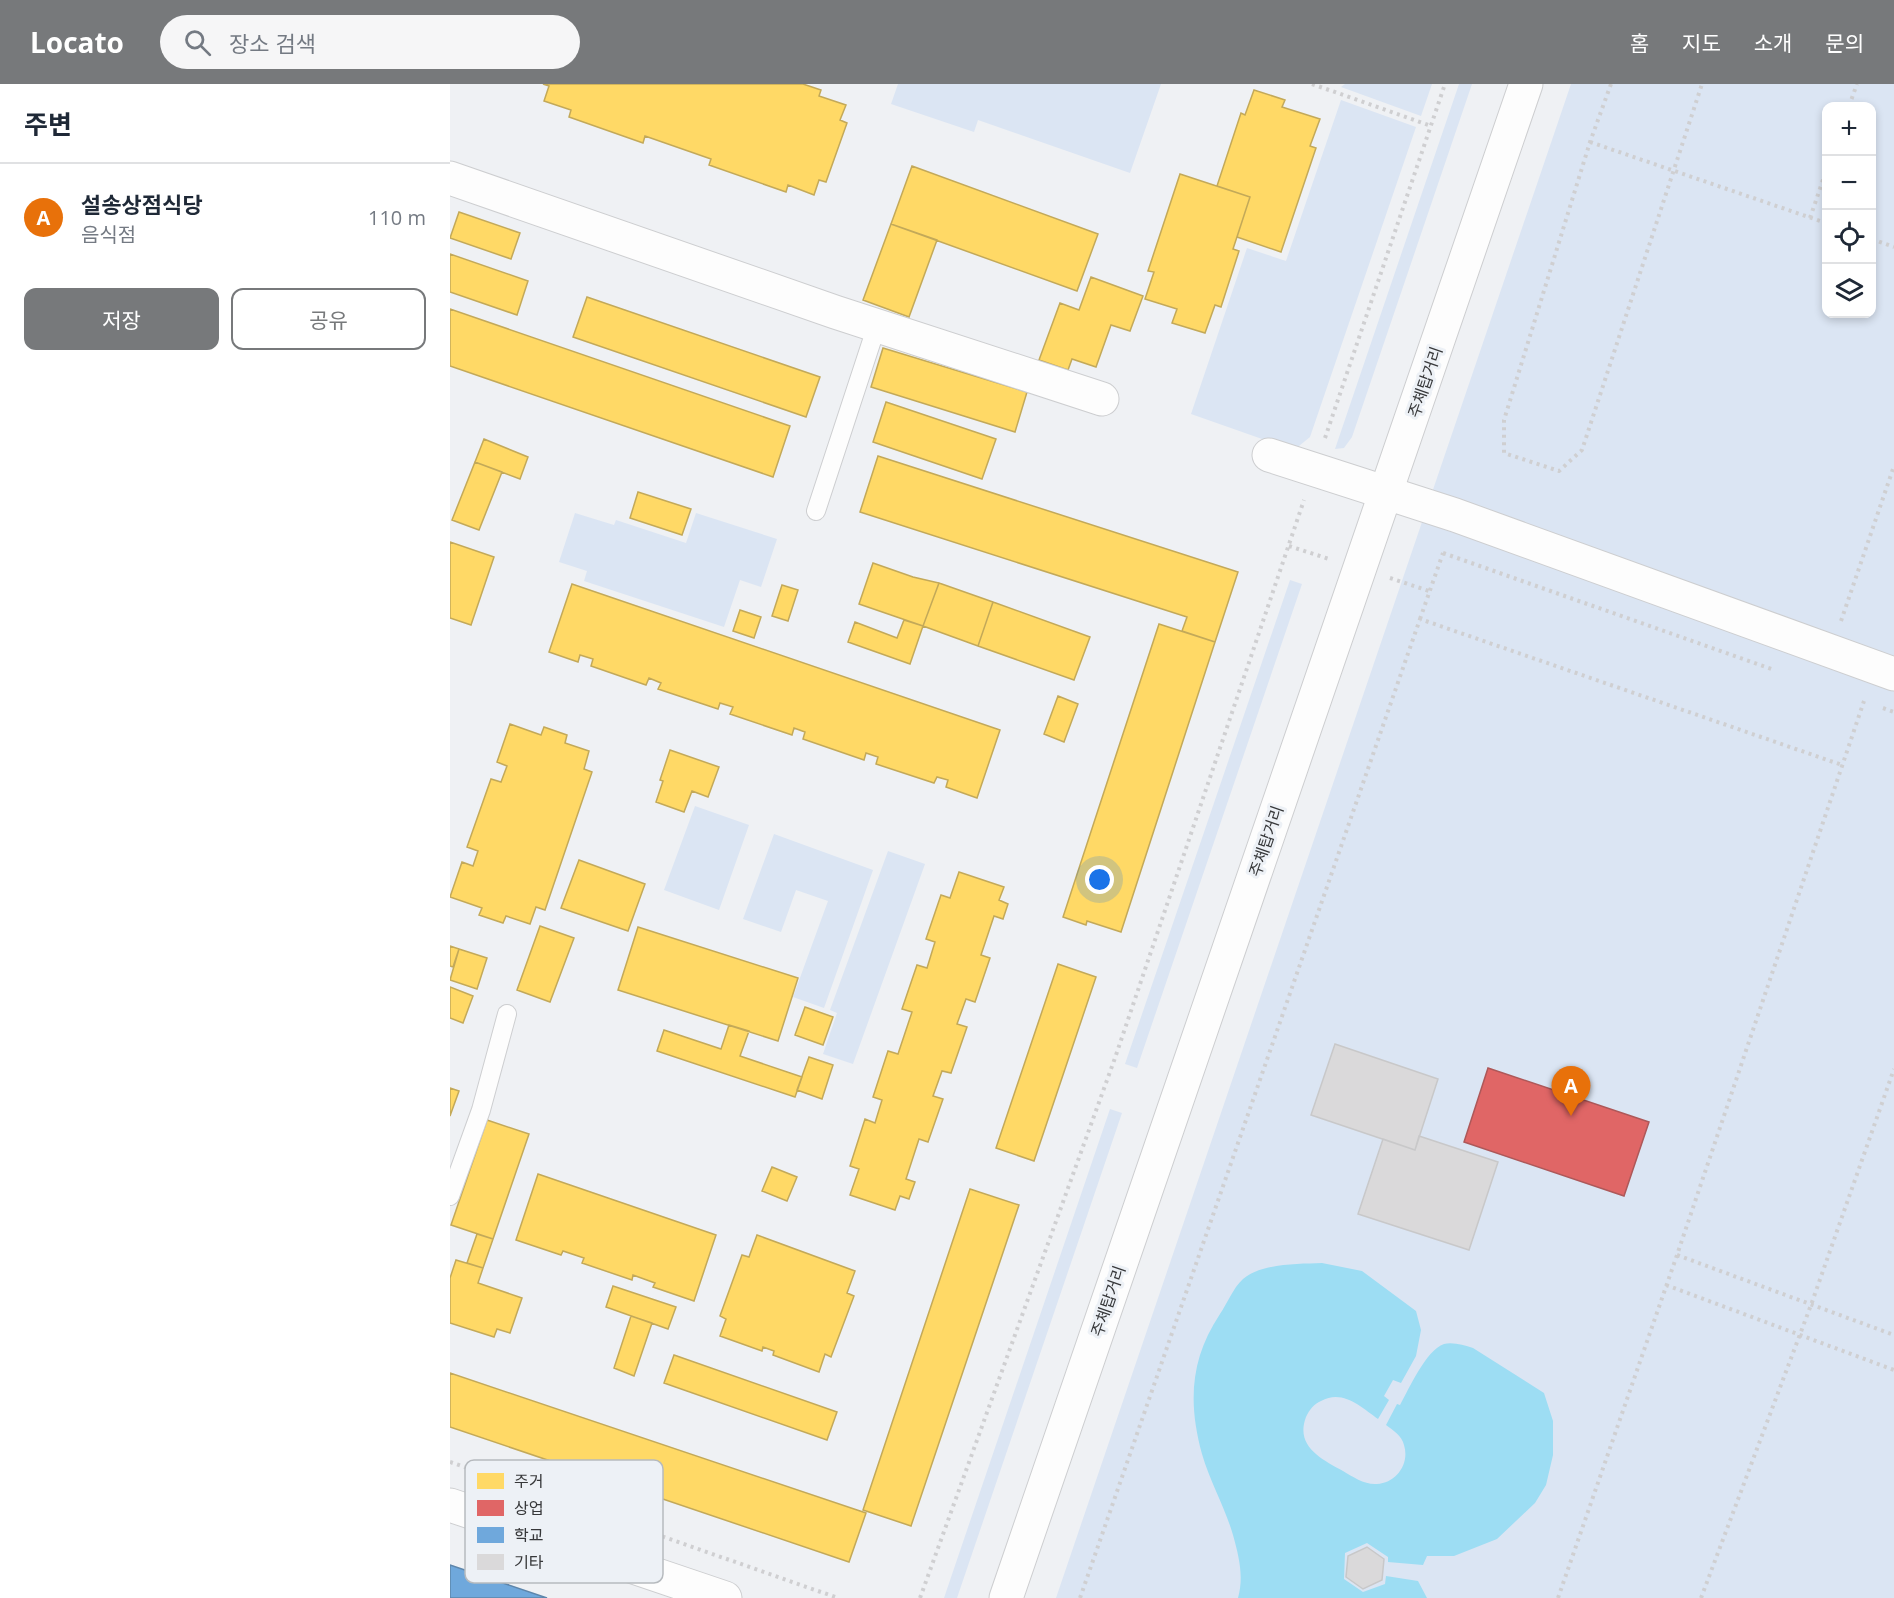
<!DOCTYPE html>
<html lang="ko">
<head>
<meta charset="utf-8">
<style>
	:root { --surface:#fff; --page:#f6f6f7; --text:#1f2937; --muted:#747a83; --line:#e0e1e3; --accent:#77797b }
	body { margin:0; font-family:"Open Sans","Noto Sans KR",sans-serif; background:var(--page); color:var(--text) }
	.controls { position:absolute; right:18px; top:18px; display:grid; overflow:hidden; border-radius:12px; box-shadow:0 3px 9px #0003 }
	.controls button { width:54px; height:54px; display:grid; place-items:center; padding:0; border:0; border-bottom:2px solid var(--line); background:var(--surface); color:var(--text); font:30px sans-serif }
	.you { position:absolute; left:650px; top:796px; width:21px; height:21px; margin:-15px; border:4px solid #fff; border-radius:50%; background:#1a73e8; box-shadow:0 0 0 9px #1a73e833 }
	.badge { display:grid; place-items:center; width:39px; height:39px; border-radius:50%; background:var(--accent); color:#fff; font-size:20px; font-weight:700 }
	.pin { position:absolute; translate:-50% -50px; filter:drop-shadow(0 2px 3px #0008) }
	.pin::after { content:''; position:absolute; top:32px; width:21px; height:18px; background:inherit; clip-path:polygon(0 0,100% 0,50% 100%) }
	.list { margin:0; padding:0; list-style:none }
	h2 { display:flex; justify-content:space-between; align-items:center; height:78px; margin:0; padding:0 24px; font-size:26px }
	h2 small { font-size:20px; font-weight:400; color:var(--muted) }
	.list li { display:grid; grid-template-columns:39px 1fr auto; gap:18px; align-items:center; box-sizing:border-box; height:108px; padding:0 24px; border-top:2px solid var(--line) }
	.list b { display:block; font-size:22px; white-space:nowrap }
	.list p { margin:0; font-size:20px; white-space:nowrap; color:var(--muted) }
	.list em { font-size:20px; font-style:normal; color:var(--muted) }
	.actions { display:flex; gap:12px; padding:18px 24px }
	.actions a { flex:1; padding:14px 0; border:2px solid var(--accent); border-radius:12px; text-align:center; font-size:21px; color:var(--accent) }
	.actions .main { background:var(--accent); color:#fff }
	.icon { flex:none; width:33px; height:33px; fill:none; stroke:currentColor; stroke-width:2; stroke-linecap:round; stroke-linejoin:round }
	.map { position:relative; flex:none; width:1444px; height:1514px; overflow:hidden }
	header { display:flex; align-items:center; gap:36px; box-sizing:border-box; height:84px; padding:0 30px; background:var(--accent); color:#fff }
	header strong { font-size:28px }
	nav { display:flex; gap:33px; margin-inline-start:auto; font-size:21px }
	.search { width:420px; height:54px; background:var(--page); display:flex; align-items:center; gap:15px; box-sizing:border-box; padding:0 21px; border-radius:33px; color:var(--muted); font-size:22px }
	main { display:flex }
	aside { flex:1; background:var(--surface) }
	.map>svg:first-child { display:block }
</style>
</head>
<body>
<header>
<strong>Locato</strong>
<div class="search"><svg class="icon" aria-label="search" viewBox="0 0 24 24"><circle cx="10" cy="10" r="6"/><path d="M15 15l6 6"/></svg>장소 검색</div>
<nav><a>홈</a><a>지도</a><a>소개</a><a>문의</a></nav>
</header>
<main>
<aside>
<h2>주변<small></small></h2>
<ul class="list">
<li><span class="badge" style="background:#e8710a">A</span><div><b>설송상점식당</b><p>음식점</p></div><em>110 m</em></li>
</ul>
<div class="actions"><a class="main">저장</a><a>공유</a></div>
</aside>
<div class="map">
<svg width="1444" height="1514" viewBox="0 0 1444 1514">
	<rect width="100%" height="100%" fill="#eff1f4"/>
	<path fill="#dbe5f3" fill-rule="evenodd" d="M448,0h263l-31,89 -152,-53 -4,12 -83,-28z
		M895,0h87l-11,32 -80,-29z
		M1009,0h13l-120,353 -8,11 -9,1z
		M1121,0h323v1514h-838zM1376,22h46v208h-46z
		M891,16l75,27 -106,310 -11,9 -11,2 -97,-34 56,-166 39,13z
		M125,429l39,12 2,-5 70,23 10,-30 81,26 -16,48 -21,-7 -16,47 -140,-46 3,-10 -28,-9z
		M840,496l12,4 -165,484 -12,-4z
		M245,722l54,19 -30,85 -55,-20z
		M324,750l99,36 -49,138 -31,-11 35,-96 -32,-11 -15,42 -38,-13z
		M438,767l37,13 -72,200 -30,-10 14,-41 -7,-3z
		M660,1025l12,4 -165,485h-13z"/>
	<path fill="#9dddf3" d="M872,1179l40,8 54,40 5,19 -5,26 -15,27 -8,-3 -9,16 5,4 -11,19c-17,-12 -35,-30 -57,-18 -7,3 -12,9 -15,16 -11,29 15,42 37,54 10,6 22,14 34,13 19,-1 33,-20 27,-39 -2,-9 -11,-15 -18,-20l11,-21 3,1c9,-16 26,-55 44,-61 9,-2 20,1 29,4l71,45 9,28v34l-7,30 -11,18 -38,36 -43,17h-27l-4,9 -35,-3v-5l-21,-14 -22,10 -1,26 19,13 22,-8 1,-8 32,5 9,17h-189c6,-22 1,-41 -5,-63 -8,-28 -23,-53 -31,-81 -14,-51 -12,-95 18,-140 7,-10 13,-26 23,-35 19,-16 55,-15 79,-16z"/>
	<path fill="#ffd966" stroke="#c3a959" stroke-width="1.5" d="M93,0h260l18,6 -2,6 27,9 -6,15 7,3 -21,59 -7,-2 -5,15 -26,-10 -2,7 -77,-27 2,-6 -66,-23 -2,7 -74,-26 2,-7 -27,-9 5,-15z
		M804,6l31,10 -3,7 38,12 -10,27 6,2 -35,104 -44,-15 13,-40 -33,-11 24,-73 4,2z
		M462,82l186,68 -21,57 -186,-67z
		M730,90l70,23 -17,52 6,2 -18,56 -6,-2 -10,28 -33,-10 5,-14 -32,-10 9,-27 -6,-1z
		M9,128l61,21 -9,26 -61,-21z
		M441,140l46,16 -28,77 -46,-17z
		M0,170l78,27 -11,34 -67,-23z
		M641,193l52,19 -13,35 -19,-6 -15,42 -24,-8 -4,11 -29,-10 21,-57 19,7z
		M137,213l233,80 -14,40 -233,-80z
		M0,225l340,117 -17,51 -323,-111z
		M433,264l144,44 -12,40 -144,-45z
		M436,318l110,37 -14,40 -109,-37z
		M34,355l44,18 -8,22 -45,-17z
		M428,372l360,116 -23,70 -33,-11 5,-14 -327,-105z
		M25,378l27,10 -23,58 -27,-10z
		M188,408l53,17 -9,26 -52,-17z
		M0,458l44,15 -23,68 -21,-7z
		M423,479l40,14 26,6 -16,43 -64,-22z
		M489,499l54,19 -15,44 -55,-20z
		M122,500l428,146 -23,68 -31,-11 2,-7 -11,-3 -3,6 -58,-19 2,-7 -12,-4 -2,7 -61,-21 2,-7 -11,-4 -2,7 -62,-21 3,-7 -13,-4 -2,6 -60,-20 3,-6 -12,-5 -3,7 -55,-19 2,-7 -13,-4 -2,7 -29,-10z
		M332,501l16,5 -10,31 -16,-5z
		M543,518l97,35 -16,43 -96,-34z
		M290,526l21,7 -7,21 -21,-7z
		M454,536l19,6 -13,38 -62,-22 7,-20 42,16z
		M709,540l56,18 -94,290 -34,-11 -1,4 -23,-8z
		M608,612l20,8 -14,38 -20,-8z
		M60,640l31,11 3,-8 23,8 -2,8 24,8 -5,18 8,3 -47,138 -9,-3 -6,17 -24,-8 -3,7 -24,-8 3,-7 -32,-11 12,-35 11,4 5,-15 -11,-4 24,-68 10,3 6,-16 -10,-4z
		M220,666l49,17 -11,30 -16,-6 -8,21 -28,-10 7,-21 -3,-1z
		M129,776l66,24 -17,47 -67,-23z
		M509,788l45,15 -5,13 9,4 -5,15 -9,-3 -13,39 9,3 -15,44 -9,-3 -9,25 10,3 -16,46 -9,-2 -9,25 10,3 -15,43 -9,-3 -13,40 9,3 -6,17 -9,-3 -5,14 -45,-15 9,-26 -9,-3 15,-47 10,4 7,-23 -9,-3 15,-46 10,3 14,-42 -10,-3 15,-44 10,3 8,-26 -9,-3 15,-44 9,3z
		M90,842l34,12 -24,64 -33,-12z
		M188,843l160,51 -20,63 -160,-51z
		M0,862l9,3 -6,18 -3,-1z
		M9,865l28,9 -10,31 -27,-9z
		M608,880l38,13 -62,184 -38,-13z
		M0,903l23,9 -10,27 -13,-5z
		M355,923l28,10 -10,28 -28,-10z
		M279,941l20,6 -9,25 62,21 -7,20 -138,-46 7,-21 57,19z
		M359,973l24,8 -11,34 -25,-9z
		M0,1004l9,3 -9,25z
		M37,1036l42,14 -36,105 -42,-14z
		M322,1083l25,10 -10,24 -25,-10z
		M88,1090l178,61 -22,66 -41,-14 2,-4 -22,-8 -1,5 -50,-17 2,-5 -21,-7 -2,4 -45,-15z
		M520,1105l49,16 -108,321 -48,-16z
		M27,1150l16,5 -10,29 -16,-5z
		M307,1151l98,36 -8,22 7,3 -23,61 -6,-3 -6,18 -46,-17 1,-4 -11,-4 -1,4 -42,-15 6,-17 -6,-3 22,-61 7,2z
		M6,1176l27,8 -5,15 44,15 -12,35 -13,-4 -3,8 -44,-14v-45z
		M163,1202l63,21 -8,22 -62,-22z
		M181,1232l21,7 -18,53 -20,-8z
		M224,1271l163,57 -10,28 -163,-57z
		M0,1289l416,140 -17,49 -399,-135z"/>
	<path fill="#e06666" stroke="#ad5859" stroke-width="1.5" d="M1038,984l161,54 -25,74 -160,-54z"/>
	<path fill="#6fa8dc" stroke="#5e86ab" stroke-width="1.5" d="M0,1481l97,33h-97z"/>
	<path fill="#dad9da" stroke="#c8c8c9" stroke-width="1.5" d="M885,960l103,35 -23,71 -104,-35z
		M969,1052l79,26 -29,88 -111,-36 25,-75 32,11z
		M917,1463l17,12 -2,21 -19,9 -17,-12 2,-21z"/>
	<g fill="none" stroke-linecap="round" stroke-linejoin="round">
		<defs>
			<path id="service" d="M366,427l61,-186
				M0,1112l31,-86 26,-96"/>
			<path id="minor" d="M0,94l385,134 267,87
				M819,371l186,60 439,159"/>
			<path id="secondary" d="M0,1421l275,93
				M556,1514l520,-1514"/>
		</defs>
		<use href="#service" stroke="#cdced0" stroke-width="20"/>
		<use href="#minor" stroke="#cdced0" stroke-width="35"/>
		<use href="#secondary" stroke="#cdced0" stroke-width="35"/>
		<path stroke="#cfcfd1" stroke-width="4" stroke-dasharray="3 4.5" stroke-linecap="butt" d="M862,0l119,42
			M1161,0l-21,58 -86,278v33l55,18 23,-21 120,-366
			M1399,22l8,-22
			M1140,58l236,81
			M1360,134l16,-47
			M1422,155l22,8
			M875,354l120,-354
			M839,462l40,13
			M993,469l331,117
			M940,494l39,13
			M970,535l23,-66
			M1391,537l53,-155
			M1433,624l11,4
			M1227,1171l217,80
			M1216,1201l228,85
			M0,1378l388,136
			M470,1514l195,-540 189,-558
			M630,1514l340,-979 422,146
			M1108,1514l119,-343 187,-554
			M1251,1514l110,-293 83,-236"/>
		<use href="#service" stroke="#fdfdfd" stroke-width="18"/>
		<use href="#minor" stroke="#fdfdfd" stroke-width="33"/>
		<use href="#secondary" stroke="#fdfdfd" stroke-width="33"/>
	</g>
	<g text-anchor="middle" stroke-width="6" stroke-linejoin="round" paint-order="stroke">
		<g font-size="16" fill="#37383a" stroke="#edf1f6">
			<text transform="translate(975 298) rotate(-71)" y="6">주체탑거리</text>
			<text transform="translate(816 757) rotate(-71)" y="6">주체탑거리</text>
			<text transform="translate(658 1217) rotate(-71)" y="6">주체탑거리</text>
		</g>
	</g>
	<rect x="15" y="1376" width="198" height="123" rx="9" fill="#edf1f6" stroke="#b6babe" stroke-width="1.5"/>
	<rect x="27" y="1389" width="27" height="16" fill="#ffd966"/>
	<rect x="27" y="1416" width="27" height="16" fill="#e06666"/>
	<rect x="27" y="1443" width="27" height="16" fill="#6fa8dc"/>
	<rect x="27" y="1470" width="27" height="16" fill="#dad9da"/>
	<g font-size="16" fill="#37383a">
		<text x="64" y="1403">주거</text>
		<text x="64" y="1430">상업</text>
		<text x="64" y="1457">학교</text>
		<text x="64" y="1484">기타</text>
	</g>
</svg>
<div class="controls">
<button>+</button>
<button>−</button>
<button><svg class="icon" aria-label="locate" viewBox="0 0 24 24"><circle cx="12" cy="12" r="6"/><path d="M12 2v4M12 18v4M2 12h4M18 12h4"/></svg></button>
<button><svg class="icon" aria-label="layers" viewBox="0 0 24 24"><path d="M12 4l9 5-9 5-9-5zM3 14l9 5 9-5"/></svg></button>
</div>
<div class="you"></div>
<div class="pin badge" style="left:1121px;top:1032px;background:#e8710a">A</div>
</div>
</main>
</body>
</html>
